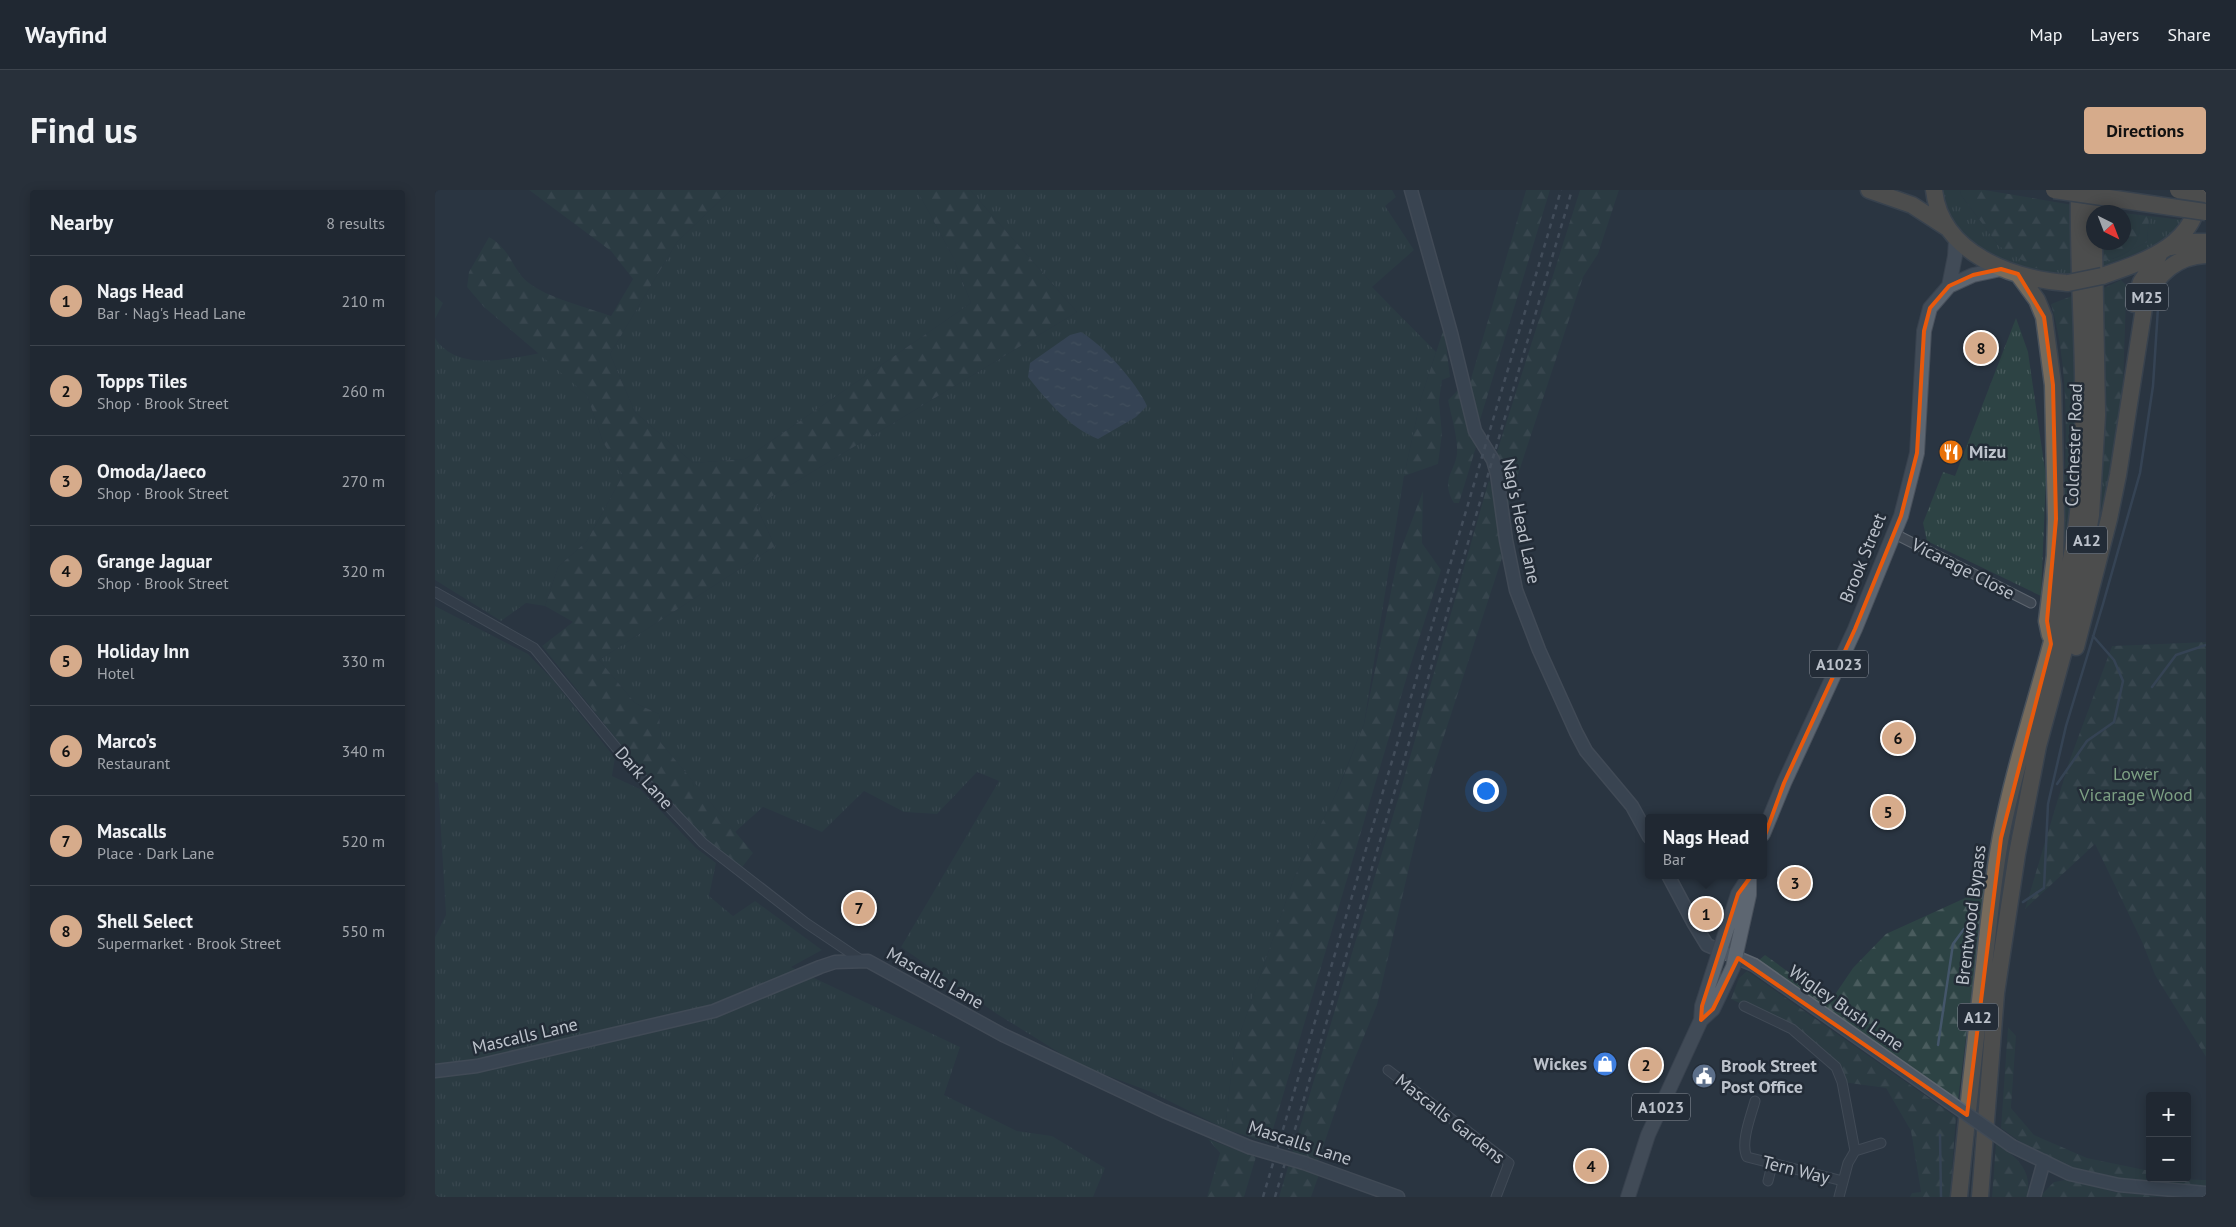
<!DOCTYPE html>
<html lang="en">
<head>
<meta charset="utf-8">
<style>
	:root { --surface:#202832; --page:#28303a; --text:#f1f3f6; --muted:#a2a6ac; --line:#3d444d; --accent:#d6ab8b }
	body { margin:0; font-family:"PT Sans",sans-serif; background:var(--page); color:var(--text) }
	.controls { position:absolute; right:15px; bottom:15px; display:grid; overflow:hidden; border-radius:5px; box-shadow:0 2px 12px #0003 }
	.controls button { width:45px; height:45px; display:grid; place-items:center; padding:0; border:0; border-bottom:1px solid var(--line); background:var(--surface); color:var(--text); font:25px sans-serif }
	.compass { position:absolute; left:1651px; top:15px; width:45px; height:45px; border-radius:50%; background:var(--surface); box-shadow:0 2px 12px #0003; rotate:138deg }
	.you { position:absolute; left:1050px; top:600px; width:18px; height:18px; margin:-12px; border:4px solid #fff; border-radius:50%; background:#1a73e8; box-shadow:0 0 0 8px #1a73e833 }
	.badge { display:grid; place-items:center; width:32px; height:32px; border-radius:50%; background:var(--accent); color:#111; font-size:16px; font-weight:700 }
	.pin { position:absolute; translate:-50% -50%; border:2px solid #fff; box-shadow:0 1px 5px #0006 }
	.popup { position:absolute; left:1210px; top:624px; width:122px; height:65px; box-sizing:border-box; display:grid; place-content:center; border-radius:5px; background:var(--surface); filter:drop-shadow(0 1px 4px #0005); font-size:16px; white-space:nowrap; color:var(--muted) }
	.popup b { font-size:19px; color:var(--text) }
	.popup::after { content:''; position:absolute; left:50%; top:100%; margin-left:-10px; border:10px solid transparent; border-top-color:var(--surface) }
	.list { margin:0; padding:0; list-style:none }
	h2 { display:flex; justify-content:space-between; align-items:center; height:65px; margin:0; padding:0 20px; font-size:21px }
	h2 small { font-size:16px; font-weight:400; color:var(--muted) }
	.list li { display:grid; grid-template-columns:32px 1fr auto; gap:15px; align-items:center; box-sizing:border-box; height:90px; padding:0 20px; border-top:1px solid var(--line) }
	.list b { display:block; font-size:19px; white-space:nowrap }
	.list p { margin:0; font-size:16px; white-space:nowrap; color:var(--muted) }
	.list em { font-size:16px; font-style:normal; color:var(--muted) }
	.map { position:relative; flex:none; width:1771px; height:1007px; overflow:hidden; border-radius:5px }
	header { display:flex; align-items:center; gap:30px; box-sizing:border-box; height:70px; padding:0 25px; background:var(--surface); border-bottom:1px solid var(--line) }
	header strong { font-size:24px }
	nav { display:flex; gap:28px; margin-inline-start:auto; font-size:18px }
	.intro { display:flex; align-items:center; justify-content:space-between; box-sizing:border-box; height:120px; padding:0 30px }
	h1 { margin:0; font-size:35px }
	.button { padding:12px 22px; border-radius:5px; background:var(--accent); color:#111; font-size:18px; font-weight:700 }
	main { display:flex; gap:30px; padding:0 30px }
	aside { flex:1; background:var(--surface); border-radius:5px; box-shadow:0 2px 12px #0003 }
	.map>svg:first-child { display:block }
</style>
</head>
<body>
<header>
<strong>Wayfind</strong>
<nav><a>Map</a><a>Layers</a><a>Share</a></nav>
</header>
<div class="intro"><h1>Find us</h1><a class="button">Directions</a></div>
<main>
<aside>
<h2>Nearby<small>8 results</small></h2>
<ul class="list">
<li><span class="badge">1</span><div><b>Nags Head</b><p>Bar · Nag's Head Lane</p></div><em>210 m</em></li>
<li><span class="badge">2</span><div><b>Topps Tiles</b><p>Shop · Brook Street</p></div><em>260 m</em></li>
<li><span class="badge">3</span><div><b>Omoda/Jaeco</b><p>Shop · Brook Street</p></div><em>270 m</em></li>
<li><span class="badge">4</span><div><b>Grange Jaguar</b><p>Shop · Brook Street</p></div><em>320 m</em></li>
<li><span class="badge">5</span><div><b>Holiday Inn</b><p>Hotel</p></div><em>330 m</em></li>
<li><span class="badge">6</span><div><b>Marco's</b><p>Restaurant</p></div><em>340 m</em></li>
<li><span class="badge">7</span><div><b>Mascalls</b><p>Place · Dark Lane</p></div><em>520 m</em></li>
<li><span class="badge">8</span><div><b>Shell Select</b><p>Supermarket · Brook Street</p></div><em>550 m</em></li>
</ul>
</aside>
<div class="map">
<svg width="1771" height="1007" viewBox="0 0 1771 1007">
	<defs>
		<pattern id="grass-tufts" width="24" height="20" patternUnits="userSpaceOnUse" patternTransform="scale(1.25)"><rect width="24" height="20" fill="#2d4344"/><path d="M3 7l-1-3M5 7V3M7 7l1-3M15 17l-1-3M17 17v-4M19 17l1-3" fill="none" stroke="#4a5c5e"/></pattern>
		<pattern id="forest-firs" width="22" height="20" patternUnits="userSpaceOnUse" patternTransform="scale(1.25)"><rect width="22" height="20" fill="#2d4344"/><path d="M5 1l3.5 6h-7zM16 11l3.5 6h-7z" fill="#4a5c5e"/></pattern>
		<pattern id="water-ripples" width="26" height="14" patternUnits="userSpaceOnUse" patternTransform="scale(1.25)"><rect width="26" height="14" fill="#44566a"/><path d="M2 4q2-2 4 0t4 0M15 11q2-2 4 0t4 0" fill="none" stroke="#5d6d7e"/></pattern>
	</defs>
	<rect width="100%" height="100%" fill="#2a3542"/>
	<path fill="url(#grass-tufts)" d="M296,0h186l36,67 18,46 -226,156 -52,4 -58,-51 -25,-58 67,-112z
		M535,0h422l4,7 -11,9 29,44 -42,37 64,65 -15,46 -17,78 -40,248 -28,70 -42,84 -60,173 -9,78 -74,-37 -72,-27 -82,-51 -96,-67 98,-166 -22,-9 -40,42 -33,-2 -40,-21 -42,41 -59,-25 -28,25 -74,-89 -2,-29 -24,-11 -36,-43 176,-114 -19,-40 321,-194z
		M1506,0h19l1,5 38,51 73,2 2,25c-33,8 -93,-15 -114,-41 -10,-12 -14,-27 -19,-42z
		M1714,26l35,4c-24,28 -50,34 -84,47l-1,-4 16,-5 32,-16z
		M0,106l8,7 -8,16z
		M1581,128l12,34 18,125 -5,119 -114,-55 -4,-18 20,-51 12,4z
		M0,148c22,34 72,21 105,15l47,42 16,47 20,33 -36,66 -29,26 -13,39 -19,-3 -25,18 -66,-41z
		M1668,276h11l-11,53 -6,-1z
		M1629,300h12l-11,68 -3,-3z
		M0,416l93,48 25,26 62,78 -3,18 28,13 56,59 20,15 -7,33 24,20 22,-15 67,49 -31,17 169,80 -16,48 73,36 35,5 53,32 -12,29h-658v-260l11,-22 -8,-132 -3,-1z"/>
	<path fill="url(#forest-firs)" d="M94,0h202l-54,52 -67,112 25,58 58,51 52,-4 226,-156 -18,-46 -36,-67h53l107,122 -321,194 19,40 -176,114 36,43 24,11 2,29 92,110 -13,17 -35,-27 -71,-82 -92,-115 31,-24 -28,-16 13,-39 29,-26 36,-66 -20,-33 -16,-47 -103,-88 -17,-20 2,-15 20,-35c23,13 23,33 40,46 17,14 60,25 82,33l22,-37 -22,-28z
		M1091,0h24l-73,240 -9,-41z
		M1145,0h39l-21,64 -15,23 -75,228 -11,-53z
		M1525,0h25l88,15 -1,43 -11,22 -26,-2 -36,-22 -38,-51z
		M1689,23l25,3 -2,26 -32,16 -16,5v-20l24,-1z
		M1686,90l8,8 -3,12 -4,115 -8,51h-11l2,-102 -6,-74z
		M1642,104l-1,196h-12c3,-61 4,-127 -13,-186z
		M1009,138l6,49 -8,3 -3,21 3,33 -4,30 -34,12 17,-78z
		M1023,200l19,54 -18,59h-5c-16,-26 5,-33 3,-56 -1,-16 -6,-32 -9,-47z
		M1054,290l8,23 5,55 -73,224 -52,223 -32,77 -27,80 2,10 -9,25h-32l119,-398z
		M988,301l-1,52 19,27 -33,103 -139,470 -44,-14 9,-78 60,-173 44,-88 26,-66 34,-167z
		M1771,452v415l-51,-82 -12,-31 -48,-100 -70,65 44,-147 43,-116z
		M1550,699l-27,211 -122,-82 -77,-58 6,-5 65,47 23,-34 33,-34z
		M1312,781l209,146 -6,80h-40l2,-4 9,-1 -10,-61 -25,-43 -44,-6 -50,-53 -61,-30 8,-21z
		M1573,837l8,9 -5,72 23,27 53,23 63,13v7l56,2v9c-46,-5 -96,-7 -140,-22 -23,-8 -45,-25 -65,-39z
		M773,949l48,18 -12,40h-37l13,-44z
		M1561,953c21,14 37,27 31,54h-35z
		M1630,990l27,5 22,7 50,5h-125l15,-15z"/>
	<path fill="url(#water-ripples)" d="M646,142c23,14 55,50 66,74l-11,11 -38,22c-28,-11 -52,-39 -70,-62l2,-14 40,-28z"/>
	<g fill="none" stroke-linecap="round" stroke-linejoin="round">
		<path stroke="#44566a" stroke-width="2.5" d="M1717,497l24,-32 30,-10
			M1622,594l30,-43 27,-19 9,-41 -9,-21 -21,-24
			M1588,712l21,-14 4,-84 18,-78 37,-122 37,-131 13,-87 6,-94
			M1503,855l15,-101 11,-15
			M1505,945l1,62"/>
		<defs>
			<path id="street" d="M1460,344l136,69
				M0,402l99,56 104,126 65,69 103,80 55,37
				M1309,816l48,23 44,38 6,15 13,69
				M953,880l121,93 -13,34
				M1320,911c-4,15 -15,42 -8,56l96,24
				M1333,991l4,-16
				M1404,1007l9,-34 7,-12 26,-8"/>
			<path id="secondary" d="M976,0l40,143 24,98 18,29 4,14 9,66 10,50 23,60 37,82 10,19 46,55 17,31
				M1233,685l25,47 14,23 47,20 194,136
				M0,881l42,-5 237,-55 106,-44 15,-5 33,-1 135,74 161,76 85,36
				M1577,956l58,28 49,11 87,8
				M869,973l94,34
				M1599,1007l10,-36"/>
			<path id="primary" d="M1514,96l6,-30 1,-17
				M1328,644l21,-51 71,-154 46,-113 16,-63 7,-122 6,-23 19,-22 24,-11 28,-6
				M1266,830l12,-11 20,-42 16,-72v-16
				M1193,1007l20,-62 53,-115 1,-14 36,-112 12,-19"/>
			<path id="highway" d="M1434,0l43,15 34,22
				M1499,0c7,64 79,89 134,93
				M1736,57l22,-5h13
				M1583,84l19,26 7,17 9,68 3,134 -1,37 -8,65 3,14
				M1667,86c44,-15 95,-31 98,-86
				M1699,114l7,-22 18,-27
				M1641,457l33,-128 9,-44 27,-174c12,-27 31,-45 61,-46
				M1524,1007c7,-71 15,-143 23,-214 6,-49 10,-99 19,-147 20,-104 61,-203 75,-308 16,-113 1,-225 3,-338
				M1545,1007l16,-204 21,-139 21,-108 34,-125 19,-106 6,-100 -4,-225"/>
		</defs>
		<use href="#street" stroke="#5d656f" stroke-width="11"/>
		<use href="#secondary" stroke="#5d656f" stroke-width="15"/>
		<use href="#primary" stroke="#48505b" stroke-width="16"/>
		<use href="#highway" stroke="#49525c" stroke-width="19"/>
		<use href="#street" stroke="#3e4752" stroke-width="9"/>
		<use href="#secondary" stroke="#4d5764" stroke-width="12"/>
		<use href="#primary" stroke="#5d6671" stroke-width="14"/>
		<use href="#highway" stroke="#776b5c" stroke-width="16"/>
		<path stroke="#616b78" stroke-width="2.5" stroke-dasharray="5 5" stroke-linecap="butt" d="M828,1007l298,-1007
			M840,1007l297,-1007"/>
		<defs>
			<path id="secondary-bridge" d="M1513,911l64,45
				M814,957l55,16"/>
			<path id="highway-bridge" d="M1619,0l152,22
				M1743,0l28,4
				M1633,93l34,-7"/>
		</defs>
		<use href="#secondary-bridge" stroke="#5d656f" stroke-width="15" stroke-linecap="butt"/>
		<use href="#highway-bridge" stroke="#49525c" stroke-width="19" stroke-linecap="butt"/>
		<use href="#secondary-bridge" stroke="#4d5764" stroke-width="12"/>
		<use href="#highway-bridge" stroke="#776b5c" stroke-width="16"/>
	</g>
	<path d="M0 0H1771V1007H0ZM1566,79l17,5 26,43 9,68 3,134 -9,102 4,23 -50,194 -34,277 -229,-157 -25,51 -12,11 1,-14 36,-112 11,-15 35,-96 71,-154 46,-113 16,-63 7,-122 6,-23 19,-22 24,-11z" fill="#2a3542" fill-opacity=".55" fill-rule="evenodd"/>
	<path fill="none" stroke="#e8590c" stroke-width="4" stroke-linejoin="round" d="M1566,79l17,5 26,43 9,68 3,134 -9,102 4,23 -50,194 -34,277 -229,-157 -25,51 -12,11 1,-14 36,-112 11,-15 35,-96 71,-154 46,-113 16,-63 7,-122 6,-23 19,-22 24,-11z"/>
	<defs>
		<symbol id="restaurant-disc" viewBox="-11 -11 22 22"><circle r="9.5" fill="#e8710a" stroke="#232c37"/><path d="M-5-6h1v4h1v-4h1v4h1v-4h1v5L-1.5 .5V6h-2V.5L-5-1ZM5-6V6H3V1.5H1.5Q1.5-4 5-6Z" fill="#fff"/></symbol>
		<symbol id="shop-disc" viewBox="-11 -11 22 22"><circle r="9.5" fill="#3f7fe0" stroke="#232c37"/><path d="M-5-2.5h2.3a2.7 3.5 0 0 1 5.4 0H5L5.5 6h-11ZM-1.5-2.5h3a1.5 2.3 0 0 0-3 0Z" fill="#fff"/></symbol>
		<symbol id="civic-disc" viewBox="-11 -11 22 22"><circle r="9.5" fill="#5c6f8a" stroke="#232c37"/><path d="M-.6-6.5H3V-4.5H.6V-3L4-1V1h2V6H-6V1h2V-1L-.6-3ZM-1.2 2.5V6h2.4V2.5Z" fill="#fff"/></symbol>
	</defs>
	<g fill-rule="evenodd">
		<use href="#restaurant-disc" x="1502" y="248" width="28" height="28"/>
		<use href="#shop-disc" x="1156" y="860" width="28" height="28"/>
		<use href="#civic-disc" x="1255" y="872" width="28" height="28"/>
	</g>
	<g text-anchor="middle" stroke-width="5" stroke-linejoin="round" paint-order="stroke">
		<g fill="#232c37" stroke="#8e959f" stroke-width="1">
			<rect x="1691" y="93.5" width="42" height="27" rx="4"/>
			<rect x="1632" y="336.5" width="40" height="27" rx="4"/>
			<rect x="1375" y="460.5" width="58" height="27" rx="4"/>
			<rect x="1523" y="813.5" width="40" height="27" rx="4"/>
			<rect x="1197" y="903.5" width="58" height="27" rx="4"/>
		</g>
		<g font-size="16" font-weight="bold" fill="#bcc2cb">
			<text x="1712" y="113">M25</text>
			<text x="1652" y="356">A12</text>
			<text x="1404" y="480">A1023</text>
			<text x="1543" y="833">A12</text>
			<text x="1226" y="923">A1023</text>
		</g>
		<g font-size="18" fill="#bcc2cb" stroke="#232c37">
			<text transform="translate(1639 255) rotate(-88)" y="6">Colchester Road</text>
			<text transform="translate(1086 331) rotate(78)" y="6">Nag's Head Lane</text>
			<text transform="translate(1428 368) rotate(-68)" y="6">Brook Street</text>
			<text transform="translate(1528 379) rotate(27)" y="6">Vicarage Close</text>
			<text transform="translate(209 588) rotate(48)" y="6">Dark Lane</text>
			<text transform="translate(1536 725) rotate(-83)" y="6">Brentwood Bypass</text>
			<text transform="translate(500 788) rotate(29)" y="6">Mascalls Lane</text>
			<text transform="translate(1411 818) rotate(35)" y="6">Wigley Bush Lane</text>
			<text transform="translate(90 846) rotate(-13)" y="6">Mascalls Lane</text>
			<text transform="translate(1015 929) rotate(38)" y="6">Mascalls Gardens</text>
			<text transform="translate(865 953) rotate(18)" y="6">Mascalls Lane</text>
			<text transform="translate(1361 980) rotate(14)" y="6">Tern Way</text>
		</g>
		<g font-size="18" font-weight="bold" fill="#bcc2cb" stroke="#232c37" text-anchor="start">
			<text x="1534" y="268">Mizu</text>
			<text x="1152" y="880" text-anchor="end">Wickes</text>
			<text x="1286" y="882">Brook Street<tspan x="1286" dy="21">Post Office</tspan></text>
		</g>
		<g font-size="18" fill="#7c9f83" stroke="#232c37">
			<text x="1701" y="590">Lower<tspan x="1701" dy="21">Vicarage Wood</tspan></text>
		</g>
	</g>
</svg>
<div class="controls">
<button>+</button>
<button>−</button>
</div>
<svg class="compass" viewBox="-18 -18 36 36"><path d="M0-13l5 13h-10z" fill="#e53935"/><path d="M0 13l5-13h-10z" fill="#a2a6ac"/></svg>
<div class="you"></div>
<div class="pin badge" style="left:1271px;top:724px">1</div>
<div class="popup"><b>Nags Head</b>Bar</div>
<div class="pin badge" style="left:1211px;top:875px">2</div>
<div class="pin badge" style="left:1360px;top:693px">3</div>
<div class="pin badge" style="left:1156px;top:976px">4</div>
<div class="pin badge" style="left:1453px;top:622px">5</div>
<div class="pin badge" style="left:1463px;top:548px">6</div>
<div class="pin badge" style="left:424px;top:718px">7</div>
<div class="pin badge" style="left:1546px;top:158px">8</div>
</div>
</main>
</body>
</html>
